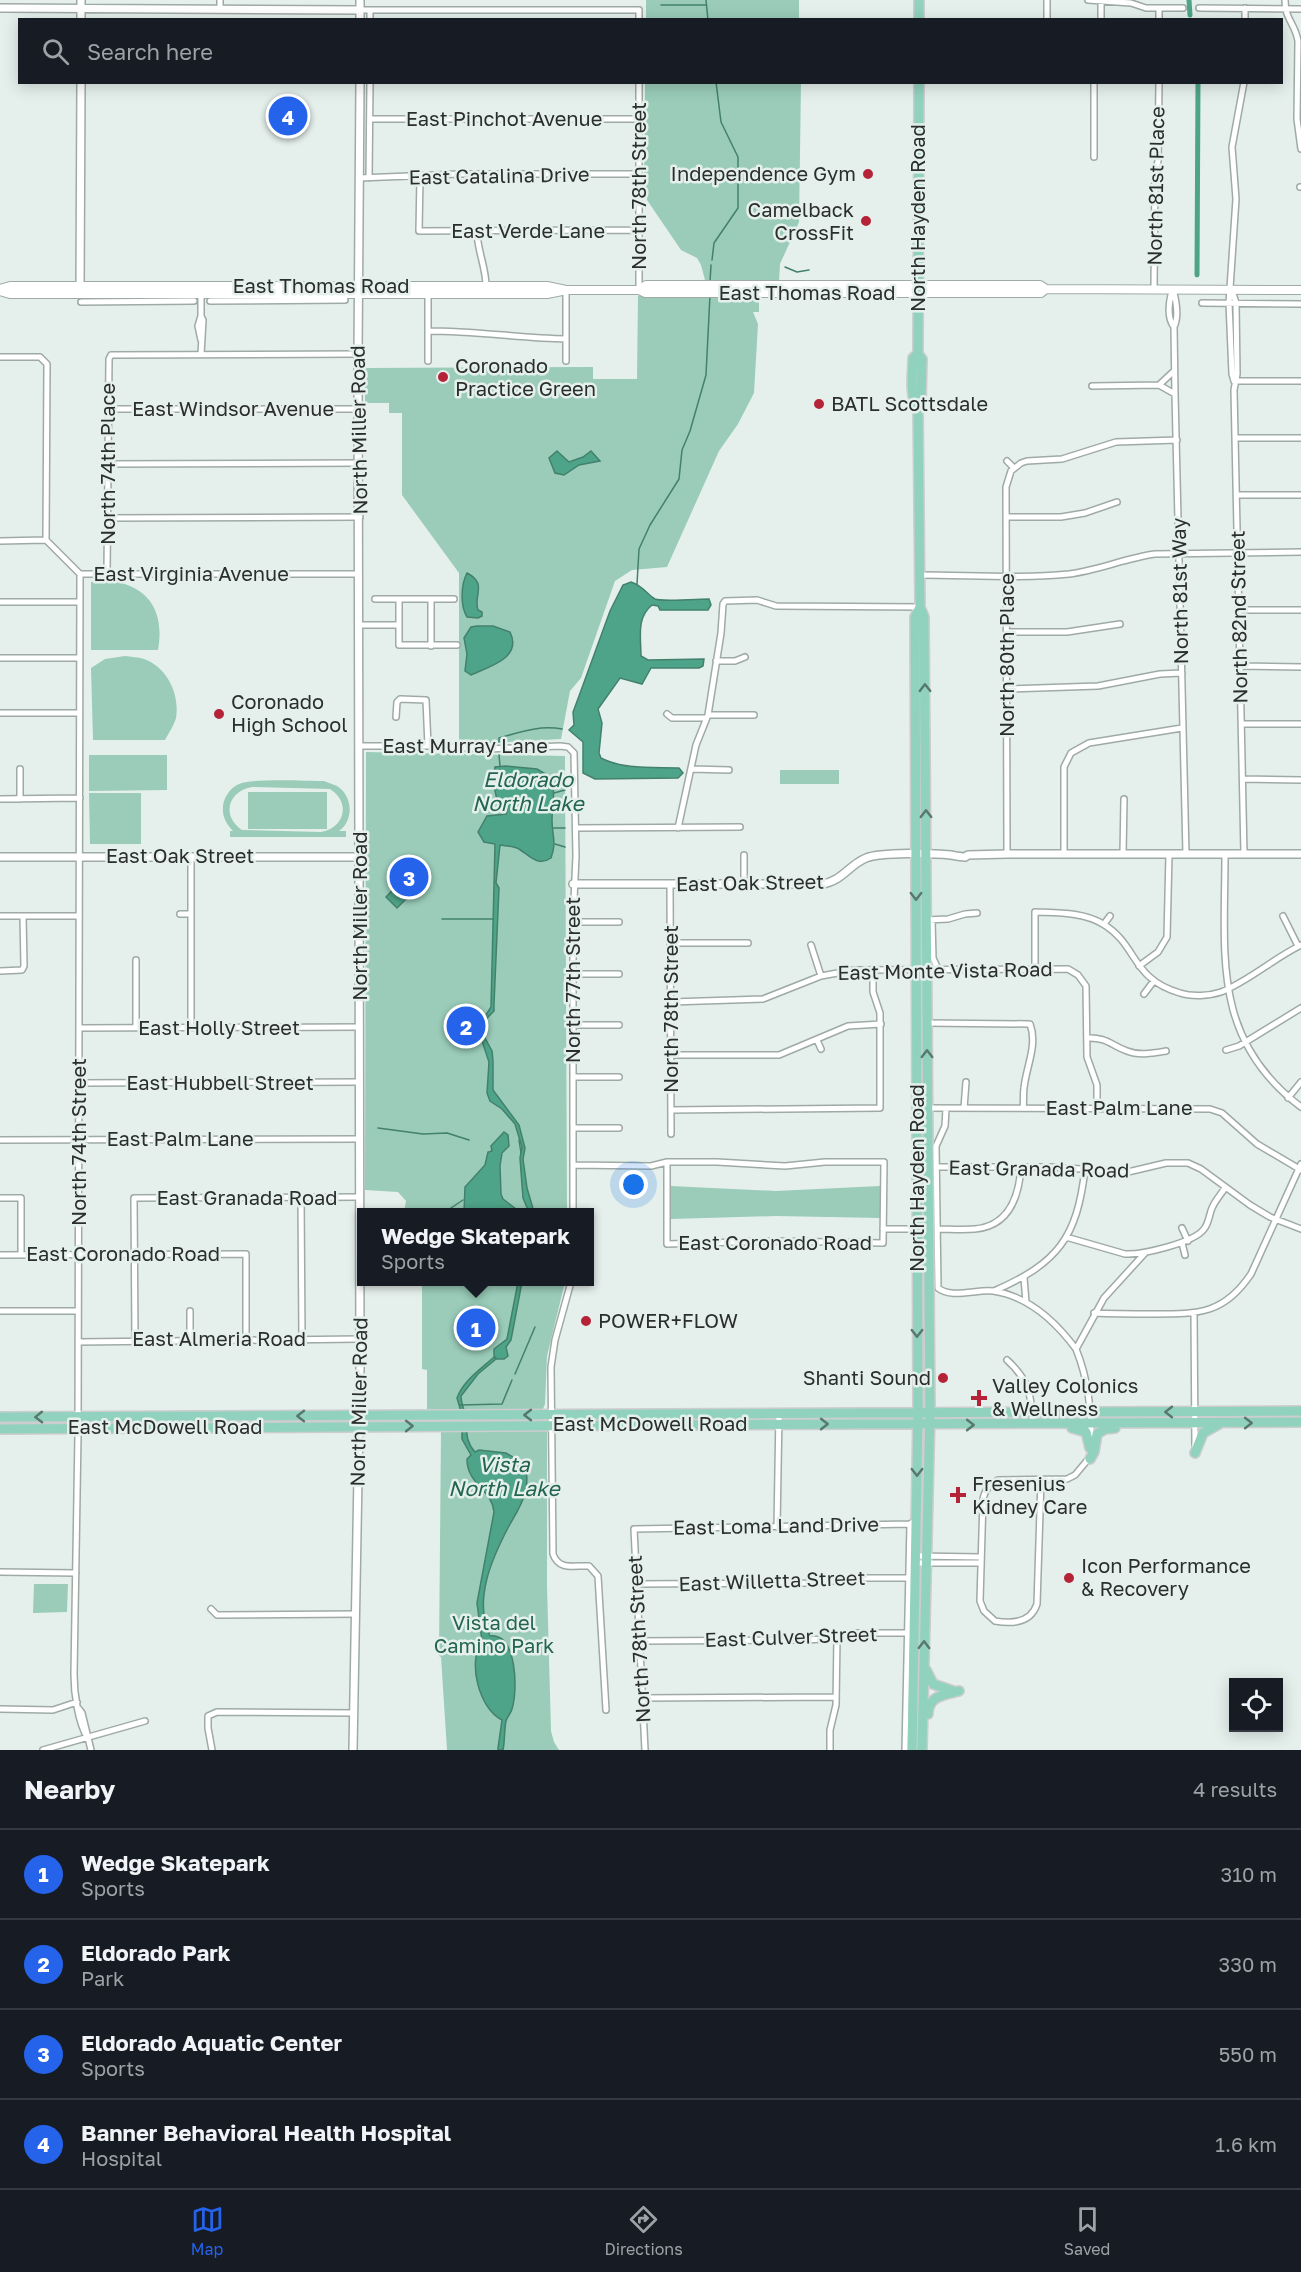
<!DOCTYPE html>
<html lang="en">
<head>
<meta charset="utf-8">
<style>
	:root { --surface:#171b24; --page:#242831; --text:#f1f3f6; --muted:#9ea1a6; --line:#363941; --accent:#2563eb }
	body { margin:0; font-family:"Golos Text",sans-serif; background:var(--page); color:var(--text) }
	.controls { position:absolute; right:18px; bottom:18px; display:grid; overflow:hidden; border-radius:0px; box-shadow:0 3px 15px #0003 }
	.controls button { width:54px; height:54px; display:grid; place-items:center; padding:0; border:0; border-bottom:2px solid var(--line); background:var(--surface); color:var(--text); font:30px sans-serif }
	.you { position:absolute; left:634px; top:1185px; width:21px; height:21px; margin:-15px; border:4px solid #fff; border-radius:50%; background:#1a73e8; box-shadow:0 0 0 9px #1a73e833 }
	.badge { display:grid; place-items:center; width:39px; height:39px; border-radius:50%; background:var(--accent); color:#fff; font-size:20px; font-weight:700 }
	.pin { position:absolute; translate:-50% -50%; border:3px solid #fff; box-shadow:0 2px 6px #0006 }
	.popup { position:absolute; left:357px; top:1208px; width:237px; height:78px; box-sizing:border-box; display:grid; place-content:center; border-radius:0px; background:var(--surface); filter:drop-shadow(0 2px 4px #0005); font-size:20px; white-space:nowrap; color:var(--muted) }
	.popup b { font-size:22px; color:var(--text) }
	.popup::after { content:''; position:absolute; left:50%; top:100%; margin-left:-12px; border:12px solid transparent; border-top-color:var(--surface) }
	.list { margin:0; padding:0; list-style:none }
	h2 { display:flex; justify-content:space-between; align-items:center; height:78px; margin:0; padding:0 24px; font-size:26px }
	h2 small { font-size:20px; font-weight:400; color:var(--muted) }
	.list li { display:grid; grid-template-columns:39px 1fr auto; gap:18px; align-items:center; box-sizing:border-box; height:90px; padding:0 24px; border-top:2px solid var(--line) }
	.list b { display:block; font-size:22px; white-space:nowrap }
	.list p { margin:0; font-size:20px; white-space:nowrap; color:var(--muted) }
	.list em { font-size:20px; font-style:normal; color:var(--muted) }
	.icon { flex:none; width:33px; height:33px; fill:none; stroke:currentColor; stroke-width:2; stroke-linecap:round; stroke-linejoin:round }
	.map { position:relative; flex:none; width:1301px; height:1750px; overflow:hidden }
	.search { position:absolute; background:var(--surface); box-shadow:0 3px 15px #0003; left:18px; right:18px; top:18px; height:66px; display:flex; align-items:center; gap:15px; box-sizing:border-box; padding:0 21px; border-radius:0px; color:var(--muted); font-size:22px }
	.sheet { height:438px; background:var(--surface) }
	nav { display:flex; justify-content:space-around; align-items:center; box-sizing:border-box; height:84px; border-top:2px solid var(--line); background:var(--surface); font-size:16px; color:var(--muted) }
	nav a { display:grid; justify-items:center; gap:3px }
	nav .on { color:var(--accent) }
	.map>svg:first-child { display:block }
</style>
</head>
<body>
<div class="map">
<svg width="1301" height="1750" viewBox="0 0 1301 1750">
	<rect width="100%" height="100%" fill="#e5f0ec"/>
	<path fill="#9accb9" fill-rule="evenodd" d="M646,0h153v19h-153z
		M645,83h156l-2,139 -19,42 -1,17 -74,-1 -4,-15 -4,-7 -16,-8 -34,-50 -3,-17z
		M638,296l121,1v15h-6l5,12 -4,69 -16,31 -19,27 -52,116 -35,3 -17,11 -34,97 -11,13 -9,48 -102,6v-172l-57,-78v-82h-13v-10h-24v-35l228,-1v12h44z
		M107,580c41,5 58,30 51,70h-67v-68z
		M125,656c6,1 13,1 19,3 23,8 36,35 32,59 -2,7 -7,15 -11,22h-72l-2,-72 14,-9z
		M366,752l199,4 2,456h-163l2,-11 -8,-9 -33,-2z
		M89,755h78v35l-78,1z
		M780,770h59v14h-59z
		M324,781c4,2 9,3 13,5 16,10 17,34 2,45h7v6h-116v-6h3c-7,-7 -11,-15 -10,-25 1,-9 7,-18 16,-22 13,-6 67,-3 85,-3zM252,787l78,2c21,13 15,39 -9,43l-79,-2c-21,-14 -14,-39 10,-43z
		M248,792h79v37h-79z
		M89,793h52v51h-51z
		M671,1186l105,5 104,-5v32l-104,-2 -105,3z
		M422,1282h143l-18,74 -2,48 -2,5h-116v-39l-5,-1z
		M441,1429l106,2v155l4,145 3,11 5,8h-112l-6,-93 -2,-1z
		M34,1584h34l-1,28 -34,1z"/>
	<path fill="#4ea488" stroke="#43816d" stroke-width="1.5" d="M557,451l12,11 14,-5 8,-6 9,10 -21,4 -15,10 -9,-2 -6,-15z
		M467,573c21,11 6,22 11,37l4,2v4l-4,2 -11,-1c-7,-11 -6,-33 0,-44z
		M631,582c14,5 15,12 24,17 6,3 44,0 54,0l2,6 -3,5h-48l-2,-4 -6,-1c-16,13 -11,32 -11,51l7,4 56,-1 -1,7 -4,2h-48l-9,16 -22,-6 -22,31 4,14 -3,30 2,5c22,12 54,9 78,10l4,5 -5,5 -83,1 -12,-6v-31l-14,-12 5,-5 -1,-13 6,-16 31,-85 13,-26z
		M477,626h16l17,6c13,26 -22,35 -39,43l-6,-4 2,-17 -3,-16 7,-11z
		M506,766l31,3 14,8c5,14 1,28 1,43 0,16 5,22 -1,38 -13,9 -21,-2 -32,-9 -6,-3 -13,-3 -19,-4l-4,38 3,5 -5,116v7l-8,8 -1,19 7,13 1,10v29l26,35 6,23 -2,11 4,29 7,24h-5l-6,-14 -3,-40 2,-11 -7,-23 -13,-15 -12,-8 -3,-8 2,-31 -7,-21v-20l9,-14 4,-163 -11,-2 -6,-10 9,-16 19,-2 2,-8 -11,-6 -4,-18 2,-15z
		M410,872l6,5 6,1 2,4 -7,8 -11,-10 -1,2 9,9 -17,17 -11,-11z
		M504,1132l4,3 1,11 -7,7 -2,13 1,28 2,5 17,13h-56l1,-25 20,-22 3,-13 4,-1 -1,-5z
		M518,1282h4l-11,58 -5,7 2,9 -4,3h-7l-3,-3v-7l13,-10z
		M494,1357l2,2 -18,15 -17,22c0,7 3,12 4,19 3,15 -1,25 10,37l4,-2 27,3 20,12c1,9 2,19 -1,28 -3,12 -10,22 -16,33 -17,32 -36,74 -19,110 27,-3 28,54 22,73 -1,4 -5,8 -6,12 -2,10 -1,20 -3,29h-5v-2l4,-28c-23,-11 -35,-59 -20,-79l-5,-38 17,-91c-2,-23 -27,-27 -27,-53l4,-4 -9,-16v-24l-5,-17c6,-17 24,-29 37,-41z"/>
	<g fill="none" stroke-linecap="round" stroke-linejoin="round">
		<path stroke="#43816d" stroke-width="1.5" d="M706,0l2,20
			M661,5h45
			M712,260l2,-17 24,-35v-51l-17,-35 -5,-40
			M785,267l12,5 12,-2
			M710,282l1,-17
			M637,584l2,-35 11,-24 29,-46 3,-29 8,-19 16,-56 4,-80
			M499,742v-4c21,-6 41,-13 63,-9
			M499,755l1,11
			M554,793l11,-3
			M553,828h12
			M555,844l10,3
			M442,919h51
			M378,1128l45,6 24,-1 22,7
			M519,1140l2,13
			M445,1212l18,-12
			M515,1374l20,-47
			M460,1405l42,-1 10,-24
			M444,1651l33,-1"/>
		<path stroke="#4ea488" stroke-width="5" d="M1189,0l1,15
			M1197,275l1,-193"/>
		<defs>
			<path id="minor" d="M220,0v9
				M1088,0l43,3 15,5h37
				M1285,0c0,20 10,23 13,41l-1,78 4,30
				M1199,8l102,1
				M1245,8v12
				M360,10h279v10
				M370,10v10
				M1047,20v-20
				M1101,20v-20
				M1159,20v-12
				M639,82v208
				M370,119h268
				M1094,157v-75
				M420,177l-1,54 219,-1
				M359,178l100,-4h179
				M369,178l1,-96
				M1300,187h1
				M477,231c0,19 9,36 9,55
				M1154,289l1,-115 3,-13 1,-79
				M1173,289c3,11 6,28 1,38l1,67 11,460
				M566,290v71
				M1232,290l4,13 1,71 -3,16 10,464
				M1172,291c-3,11 -5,27 2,36
				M428,294v67
				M210,301l135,-1
				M81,302l113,-1
				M1202,303l99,1
				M428,331c47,0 92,7 138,8
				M201,340l-3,-14 3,-10
				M201,354l2,-34 -2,-4v-23
				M0,357h40l7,7 -1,176
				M1234,381l-2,-7 -3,-71 7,-104 -4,-52 12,-65
				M1234,381h67
				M1159,385l15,-14
				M1092,386l67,-1 16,9
				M108,409h251
				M1236,438h65
				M1007,461l7,7
				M107,464l253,-1
				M1237,495h64
				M1006,517h55l24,-4 32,-11
				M107,518l253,-1
				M0,541l46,-1 34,34h279
				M107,573l2,-214 2,-4 247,-1
				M80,574l-2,861 -4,239c0,19 4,48 13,63
				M920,575c49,0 100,4 149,-1 30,-4 57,-16 86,-20l146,-2
				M375,599h79
				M0,602h80
				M1239,610h62
				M360,625h39v20h58
				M399,625v-26
				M1007,632h60l53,-8
				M431,646v-46
				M0,658h79
				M716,661h19l10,-4
				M1240,666l61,1
				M1007,689l91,-3 62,-12 22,-1
				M0,713h79
				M667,714l5,4h34
				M708,715h46
				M396,717l1,-15 3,-3 26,1 2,46
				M1242,724h59
				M360,746h68l60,3 72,-3 8,1 6,6 2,103 -3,66v290
				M20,769v30
				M691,769l38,1
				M1243,779l58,1
				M0,799l80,-1
				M576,828l164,-1
				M678,828l18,-83 12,-30 13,-82 2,-29 2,-3 32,-1 19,6 144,1
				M1007,854l-1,-367 5,-16 10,-8 6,-2 35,-2 54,-17 61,-2
				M1064,854v-87l7,-14 18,-10 93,-15
				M1123,854l1,-55
				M1225,854c0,101 -14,185 76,253
				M744,855v29
				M670,884l1,250
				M180,914h11
				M0,916h79
				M1283,916l15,30
				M926,920l22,-1 17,-5 12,-1
				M932,920l1,38 5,11
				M573,922h46
				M1104,924l6,-8
				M671,943h77
				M811,945l10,31
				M136,960v68
				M1139,966l19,-14 9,-15 2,-83
				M1035,968v-56c23,1 48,0 68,12 35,21 28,55 77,69 12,4 29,3 41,-1 28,-11 53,-34 80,-47
				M0,971l22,-1 2,-4 -1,-50
				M573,974h46
				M1144,994l9,-12
				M671,1002l92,-3 58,-23 33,-6 214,-1 10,6 8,11 1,71 10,28v23
				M927,1023l103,1c8,21 -4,43 -6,64 -1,6 0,13 -1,20
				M573,1025h46
				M79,1028l281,-1
				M191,1028v-172
				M1087,1038c19,-1 24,7 40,13 12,5 27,2 39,0
				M817,1040l4,9
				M1226,1050l13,-4 62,-38
				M671,1055h108l69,-29 33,-2
				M573,1077h46
				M79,1083l281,-1
				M1288,1098l13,-16
				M917,1108l293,1 12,4 35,31 44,26
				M964,1108l2,-26
				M946,1109l-1,17 -9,20 2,142c13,11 39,1 55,3 35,5 63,31 83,58
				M671,1110l209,-2v-95l-7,-21v-23
				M573,1128h46
				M0,1140l360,-1
				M573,1165l78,1 16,-4h50l68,4 40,-4h59l-1,81 -110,-2 -106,3v-82
				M937,1167h113l78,5 38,-9h22l13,6 49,36 20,12 31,12
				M0,1198h21v57
				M301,1198l1,141
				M1182,1228l6,13
				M883,1229h45
				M937,1229c12,0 25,1 38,0 34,-3 44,-32 46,-62
				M1066,1237l59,17c16,1 69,-11 79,-25 5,-6 5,-14 8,-21 3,-7 9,-14 13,-20
				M1182,1243l3,12
				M0,1255l246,-1v85
				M1024,1278l2,24
				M571,1282l-16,58 -4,27 2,187c6,17 21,11 36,12l9,10 8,134
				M994,1291c64,-28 83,-53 91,-122
				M0,1311h78
				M190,1311v28
				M1094,1313c21,1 41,1 61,1 44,0 69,0 96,-40l50,-110
				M1194,1314l1,133
				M135,1340l-1,-142 226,-1
				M78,1342l282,-3
				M1007,1360c23,21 24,35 26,64
				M1091,1439c0,-32 -3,-60 -15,-90l28,-51 41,-45
				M1041,1480l-4,124c-6,19 -25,20 -42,17l-11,-10 -4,-10 3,-102c2,-10 7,-14 15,-19l69,-1 8,-4 15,-18
				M777,1527l2,-114
				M916,1556l65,1
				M916,1563h65
				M0,1572l76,1
				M636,1584l175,-1 51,-5h47
				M211,1609l6,6 139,-1
				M639,1641l167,-1 17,-1 32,-6h53
				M642,1698l194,-1
				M0,1709l53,1 24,-8
				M79,1709l3,4 9,37
				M43,1750l102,-29
				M212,1750l-4,-22v-12l9,-4 137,1
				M645,1750l-11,-221 276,-5 5,-3
				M830,1750v-20l6,-25 1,-68
				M905,1750l5,-226"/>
			<path id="tertiary" d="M0,8l360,2
				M81,20v-20
				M360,20v-20
				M80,290l1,-208
				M0,857h360
				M573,884h249c19,-2 27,-19 44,-26 15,-6 68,-5 85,-3 5,1 9,2 14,2l3,-2 39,-1h294
				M353,1750l7,-383 -2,-1013 2,-272"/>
			<path id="secondary" d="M0,289l10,-3h537l19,4h73l6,3h396l5,-4
				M639,290l7,-5h394l6,4 255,1
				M0,291l10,3h537l15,-3"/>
			<path id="primary" d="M919,20v-20
				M919,82l-1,272 4,5 -1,43 -3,6 2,199 4,10 6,795 -8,338
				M918,408c-9,-12 -5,-35 -5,-50l5,-4
				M0,1417l1301,-6
				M1072,1428l14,4 4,16
				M0,1429c434,-4 867,-4 1301,-7
				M1195,1453l8,-20 16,-9
				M1090,1459l4,-7 3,-18 8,-5 10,-1
				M926,1670l7,14 20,7
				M928,1714c0,-18 15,-19 31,-23
				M912,1750l6,-338 -3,-795 5,-10"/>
		</defs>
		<use href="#minor" stroke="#9faaa5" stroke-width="8"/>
		<use href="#tertiary" stroke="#9faaa5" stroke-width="10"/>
		<use href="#secondary" stroke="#9faaa5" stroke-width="10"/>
		<use href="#primary" stroke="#cccdcd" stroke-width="12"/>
		<use href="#minor" stroke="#fff" stroke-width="5"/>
		<use href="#tertiary" stroke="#fff" stroke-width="7"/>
		<use href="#secondary" stroke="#fff" stroke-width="8"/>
		<use href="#primary" stroke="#91d2be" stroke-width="9"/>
	</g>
	<defs><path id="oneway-chevron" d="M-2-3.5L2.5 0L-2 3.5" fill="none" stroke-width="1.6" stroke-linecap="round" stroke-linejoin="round" transform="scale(1.5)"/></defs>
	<g stroke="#58786e">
		<use href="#oneway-chevron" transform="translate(925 688) rotate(-91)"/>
		<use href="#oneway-chevron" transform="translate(926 814) rotate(-90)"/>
		<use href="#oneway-chevron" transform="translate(916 896) rotate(90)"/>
		<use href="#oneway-chevron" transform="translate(927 1054) rotate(-90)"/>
		<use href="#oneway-chevron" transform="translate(917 1333) rotate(90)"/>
		<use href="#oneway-chevron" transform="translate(1169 1412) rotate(180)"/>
		<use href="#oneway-chevron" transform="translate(528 1415) rotate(180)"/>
		<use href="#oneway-chevron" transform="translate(301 1416) rotate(-180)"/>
		<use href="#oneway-chevron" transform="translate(39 1417) rotate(179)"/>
		<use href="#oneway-chevron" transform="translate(1248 1423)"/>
		<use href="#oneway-chevron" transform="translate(824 1424)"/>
		<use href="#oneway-chevron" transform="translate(970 1425)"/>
		<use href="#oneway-chevron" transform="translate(409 1426)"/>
		<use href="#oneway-chevron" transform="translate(917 1472) rotate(90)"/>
		<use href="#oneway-chevron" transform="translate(924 1645) rotate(-89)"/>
	</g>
	<g fill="#b52338" stroke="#e5f0ec" stroke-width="2">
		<circle cx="868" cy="174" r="6"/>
		<circle cx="866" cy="221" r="6"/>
		<circle cx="443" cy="377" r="6"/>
		<circle cx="819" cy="404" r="6"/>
		<circle cx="219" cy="714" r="6"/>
		<circle cx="586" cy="1321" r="6"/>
		<circle cx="943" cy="1378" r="6"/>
		<path d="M976 1389h6v6h6v6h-6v6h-6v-6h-6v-6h6z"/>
		<path d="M955 1486h6v6h6v6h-6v6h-6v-6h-6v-6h6z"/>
		<circle cx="1069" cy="1578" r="6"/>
	</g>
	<g text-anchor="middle" stroke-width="5" stroke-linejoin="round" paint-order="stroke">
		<g font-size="20" fill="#2a2e2d" stroke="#e5f0ec">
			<text x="504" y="126">East Pinchot Avenue</text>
			<text transform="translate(499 176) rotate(-1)" y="7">East Catalina Drive</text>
			<text transform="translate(639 186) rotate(-90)" y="7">North 78th Street</text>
			<text transform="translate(1156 186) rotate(-89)" y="7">North 81st Place</text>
			<text transform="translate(918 218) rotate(-90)" y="7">North Hayden Road</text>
			<text x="528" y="238">East Verde Lane</text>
			<text x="321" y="293">East Thomas Road</text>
			<text x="807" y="300">East Thomas Road</text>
			<text x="233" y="416">East Windsor Avenue</text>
			<text transform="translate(359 430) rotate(-91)" y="7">North Miller Road</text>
			<text transform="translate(108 464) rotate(-90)" y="7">North 74th Place</text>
			<text x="191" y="581">East Virginia Avenue</text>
			<text transform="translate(1180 591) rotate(-91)" y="7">North 81st Way</text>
			<text transform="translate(1239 617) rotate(-91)" y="7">North 82nd Street</text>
			<text transform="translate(1007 655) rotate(-90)" y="7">North 80th Place</text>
			<text x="465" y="753">East Murray Lane</text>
			<text x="180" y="863">East Oak Street</text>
			<text transform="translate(750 883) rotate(-1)" y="7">East Oak Street</text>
			<text transform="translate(360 916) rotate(-90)" y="7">North Miller Road</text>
			<text transform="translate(945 971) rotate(-1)" y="7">East Monte Vista Road</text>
			<text transform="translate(573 980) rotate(-90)" y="7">North 77th Street</text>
			<text transform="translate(671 1009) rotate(-90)" y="7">North 78th Street</text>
			<text x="219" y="1035">East Holly Street</text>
			<text x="220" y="1090">East Hubbell Street</text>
			<text x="1119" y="1115">East Palm Lane</text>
			<text x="180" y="1146">East Palm Lane</text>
			<text transform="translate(79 1142) rotate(-90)" y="7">North 74th Street</text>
			<text transform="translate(1039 1169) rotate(1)" y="7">East Granada Road</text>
			<text transform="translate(917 1178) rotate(-90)" y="7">North Hayden Road</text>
			<text x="247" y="1205">East Granada Road</text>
			<text x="775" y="1250">East Coronado Road</text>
			<text x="123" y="1261">East Coronado Road</text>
			<text x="219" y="1346">East Almeria Road</text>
			<text transform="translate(359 1402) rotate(-89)" y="7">North Miller Road</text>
			<text x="650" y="1431">East McDowell Road</text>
			<text x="165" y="1434">East McDowell Road</text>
			<text transform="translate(776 1526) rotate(-1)" y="7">East Loma Land Drive</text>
			<text transform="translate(772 1581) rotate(-2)" y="7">East Willetta Street</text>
			<text transform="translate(791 1637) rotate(-2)" y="7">East Culver Street</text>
			<text transform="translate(639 1639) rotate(-93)" y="7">North 78th Street</text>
		</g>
		<g font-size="20" fill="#2a2e2d" stroke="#e5f0ec" text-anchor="start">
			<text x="856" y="181" text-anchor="end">Independence Gym</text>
			<text x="854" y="217" text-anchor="end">Camelback<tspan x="854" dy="23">CrossFit</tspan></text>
			<text x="455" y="373">Coronado<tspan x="455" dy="23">Practice Green</tspan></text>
			<text x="831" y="411">BATL Scottsdale</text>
			<text x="231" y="709">Coronado<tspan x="231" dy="23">High School</tspan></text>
			<text x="598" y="1328">POWER+FLOW</text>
			<text x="931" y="1385" text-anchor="end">Shanti Sound</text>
			<text x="992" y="1393">Valley Colonics<tspan x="992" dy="23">&amp; Wellness</tspan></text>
			<text x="972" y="1491">Fresenius<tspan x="972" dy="23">Kidney Care</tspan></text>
			<text x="1081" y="1573">Icon Performance<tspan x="1081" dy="23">&amp; Recovery</tspan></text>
		</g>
		<g font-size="20" fill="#236551" stroke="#e5f0ec">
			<text x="494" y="1630">Vista del<tspan x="494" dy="23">Camino Park</tspan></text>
		</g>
		<g font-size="21" font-style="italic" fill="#236551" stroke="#e5f0ec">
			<text x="528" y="787">Eldorado<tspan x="528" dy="24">North Lake</tspan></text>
			<text x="504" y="1472">Vista<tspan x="504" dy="24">North Lake</tspan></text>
		</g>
	</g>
</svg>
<div class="controls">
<button><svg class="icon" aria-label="locate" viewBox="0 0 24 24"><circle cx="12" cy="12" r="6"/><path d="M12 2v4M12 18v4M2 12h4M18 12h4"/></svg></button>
</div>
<div class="you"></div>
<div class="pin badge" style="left:476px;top:1328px">1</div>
<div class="popup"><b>Wedge Skatepark</b>Sports</div>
<div class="pin badge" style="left:466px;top:1026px">2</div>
<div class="pin badge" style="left:409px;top:877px">3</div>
<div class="pin badge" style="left:288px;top:116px">4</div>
<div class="search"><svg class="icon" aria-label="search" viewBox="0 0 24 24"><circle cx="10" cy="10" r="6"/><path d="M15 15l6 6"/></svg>Search here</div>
</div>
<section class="sheet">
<h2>Nearby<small>4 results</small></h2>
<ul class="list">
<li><span class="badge">1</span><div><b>Wedge Skatepark</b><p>Sports</p></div><em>310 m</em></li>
<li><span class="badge">2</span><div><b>Eldorado Park</b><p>Park</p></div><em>330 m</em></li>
<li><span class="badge">3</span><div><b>Eldorado Aquatic Center</b><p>Sports</p></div><em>550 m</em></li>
<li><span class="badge">4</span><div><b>Banner Behavioral Health Hospital</b><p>Hospital</p></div><em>1.6 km</em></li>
</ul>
</section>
<nav>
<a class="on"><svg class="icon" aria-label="map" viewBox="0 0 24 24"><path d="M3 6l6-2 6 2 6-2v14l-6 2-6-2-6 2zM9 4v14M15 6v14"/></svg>Map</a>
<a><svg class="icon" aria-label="directions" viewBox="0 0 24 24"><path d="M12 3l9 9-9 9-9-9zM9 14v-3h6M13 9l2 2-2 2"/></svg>Directions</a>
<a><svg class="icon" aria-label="saved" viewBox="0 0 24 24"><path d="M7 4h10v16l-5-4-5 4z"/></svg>Saved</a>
</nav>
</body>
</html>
